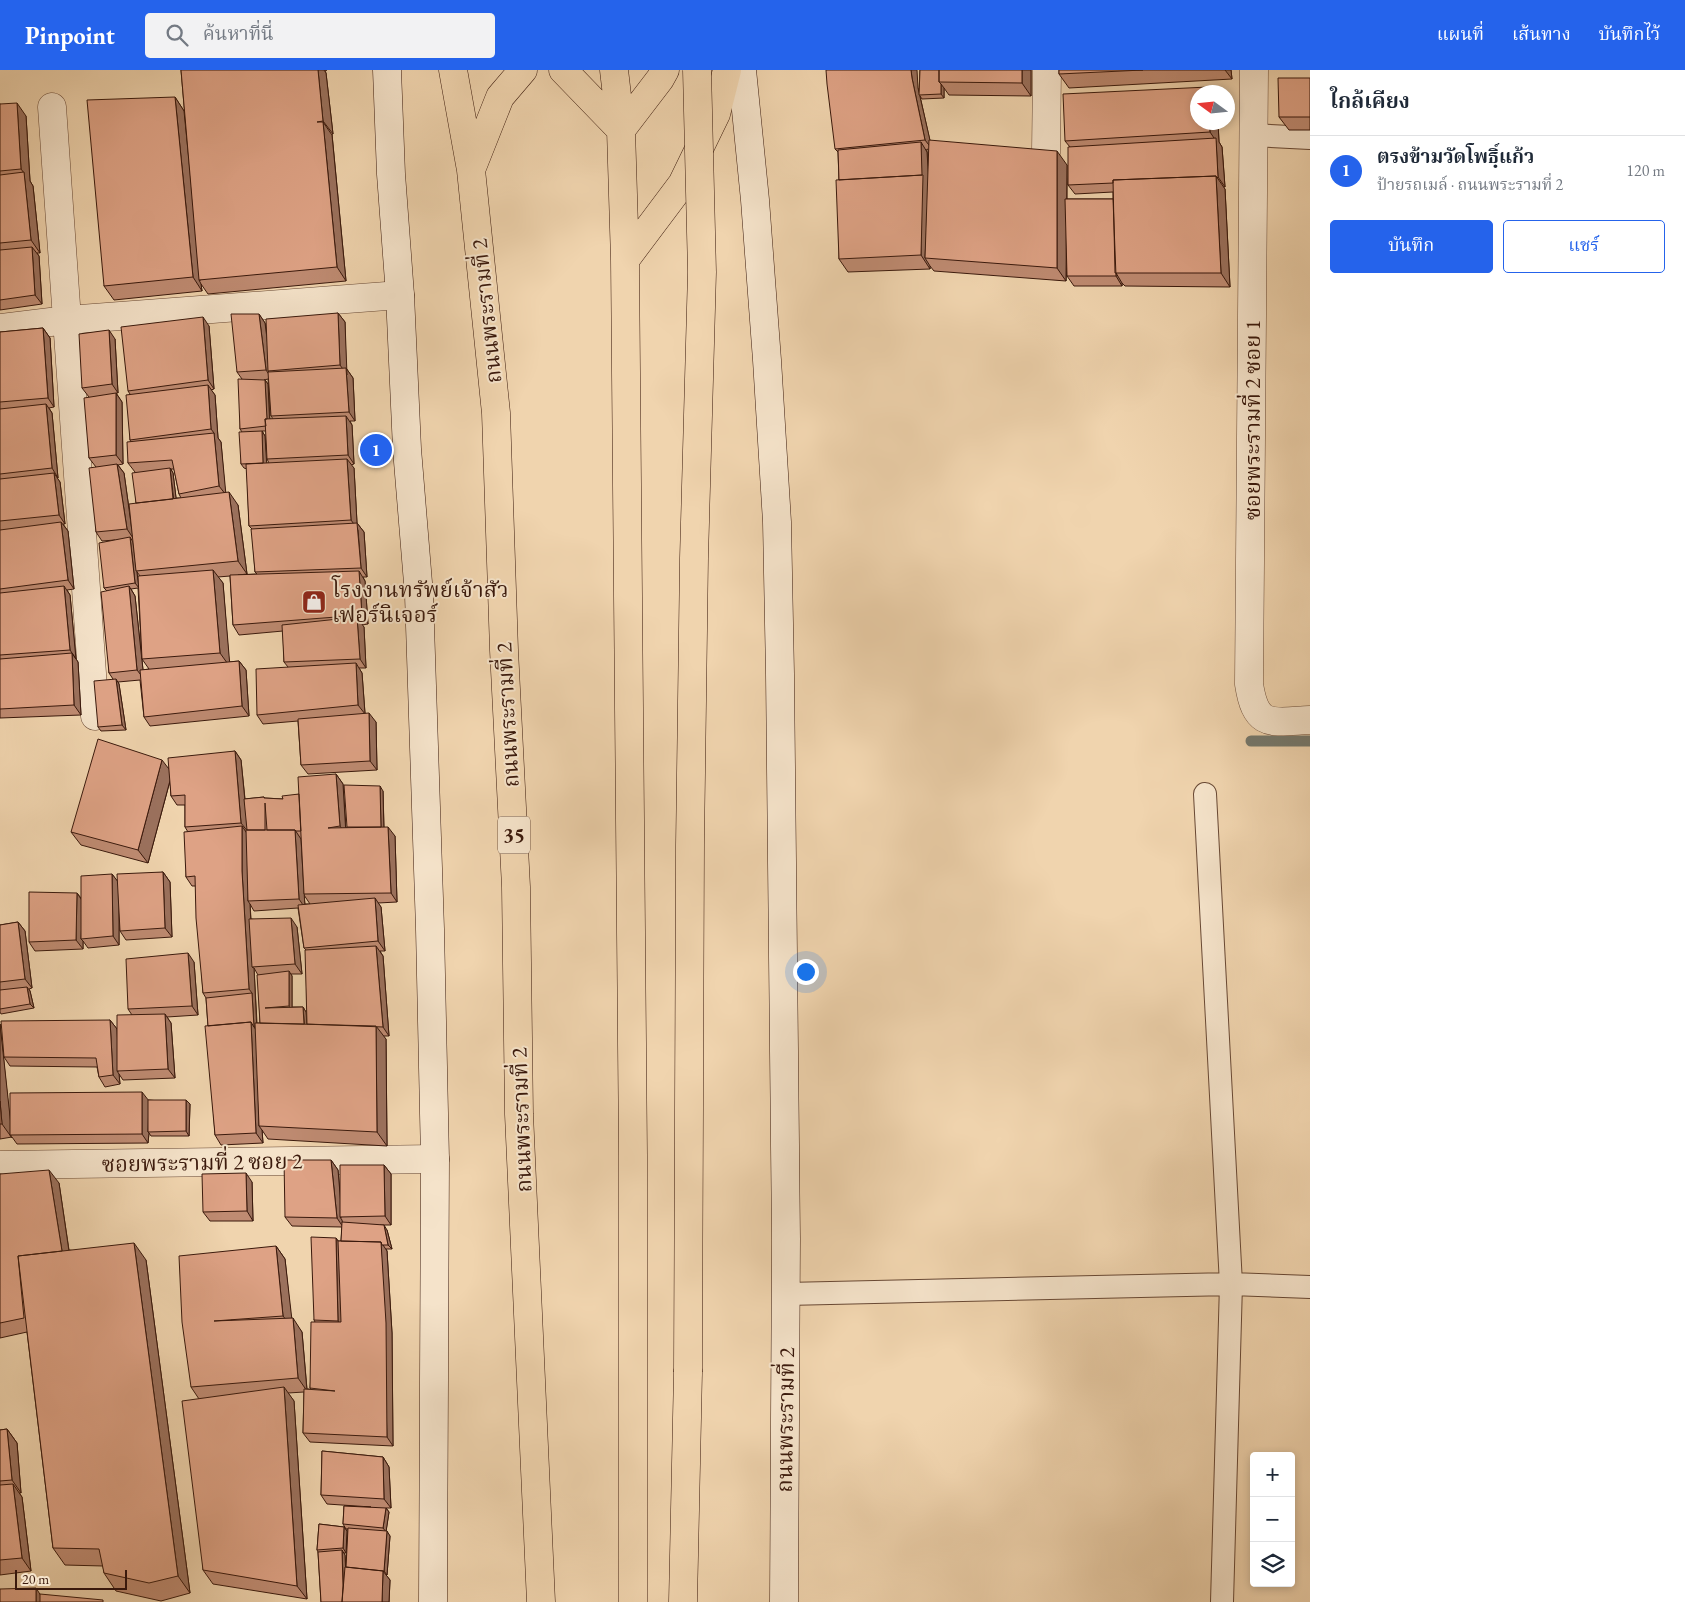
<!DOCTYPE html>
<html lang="th">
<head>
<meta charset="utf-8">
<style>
	:root { --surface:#fff; --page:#f2f2f3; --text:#1f2937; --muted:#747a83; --line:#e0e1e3; --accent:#2563eb }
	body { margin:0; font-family:"EB Garamond","Noto Serif Thai",serif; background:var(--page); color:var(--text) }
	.controls { position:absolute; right:15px; bottom:15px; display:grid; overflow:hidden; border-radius:5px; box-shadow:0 2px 8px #0003 }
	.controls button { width:45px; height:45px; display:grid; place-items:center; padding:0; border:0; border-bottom:1px solid var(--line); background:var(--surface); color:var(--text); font:25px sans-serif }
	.compass { position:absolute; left:1190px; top:15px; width:45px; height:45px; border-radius:50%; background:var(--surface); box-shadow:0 2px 8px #0003; rotate:285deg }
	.scale { position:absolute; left:15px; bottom:12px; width:112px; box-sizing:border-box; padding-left:5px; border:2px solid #3a190c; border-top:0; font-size:14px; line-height:18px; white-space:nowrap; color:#3a190c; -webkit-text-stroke:4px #f5e3ca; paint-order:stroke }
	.you { position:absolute; left:805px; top:901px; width:18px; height:18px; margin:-12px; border:4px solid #fff; border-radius:50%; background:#1a73e8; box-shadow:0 0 0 8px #1a73e833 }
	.badge { display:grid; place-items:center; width:32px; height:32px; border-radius:50%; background:var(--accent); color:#fff; font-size:16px; font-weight:700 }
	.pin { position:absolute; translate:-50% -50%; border:2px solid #fff; box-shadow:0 1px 5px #0006 }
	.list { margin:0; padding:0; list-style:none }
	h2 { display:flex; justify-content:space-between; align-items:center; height:65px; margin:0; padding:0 20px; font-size:21px }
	h2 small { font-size:16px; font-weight:400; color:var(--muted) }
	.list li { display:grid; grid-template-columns:32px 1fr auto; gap:15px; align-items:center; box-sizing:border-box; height:70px; padding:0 20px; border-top:1px solid var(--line) }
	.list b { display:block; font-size:19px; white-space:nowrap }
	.list p { margin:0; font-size:16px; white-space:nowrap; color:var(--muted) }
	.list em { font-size:16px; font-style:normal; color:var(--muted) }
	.actions { display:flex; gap:10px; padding:15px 20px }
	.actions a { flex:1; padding:11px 0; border:1px solid var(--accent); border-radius:5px; text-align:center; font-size:18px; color:var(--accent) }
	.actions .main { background:var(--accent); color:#fff }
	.icon { flex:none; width:28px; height:28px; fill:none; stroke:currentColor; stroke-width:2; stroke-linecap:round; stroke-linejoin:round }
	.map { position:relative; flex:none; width:1310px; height:1532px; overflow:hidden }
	header { display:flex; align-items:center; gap:30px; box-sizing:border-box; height:70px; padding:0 25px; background:var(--accent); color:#fff }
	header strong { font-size:24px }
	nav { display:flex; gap:28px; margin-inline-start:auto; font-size:18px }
	.search { width:350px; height:45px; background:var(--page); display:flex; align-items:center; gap:12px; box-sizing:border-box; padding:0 18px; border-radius:5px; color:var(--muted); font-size:19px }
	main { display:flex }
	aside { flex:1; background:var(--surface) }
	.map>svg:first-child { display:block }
</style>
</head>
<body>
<header>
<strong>Pinpoint</strong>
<div class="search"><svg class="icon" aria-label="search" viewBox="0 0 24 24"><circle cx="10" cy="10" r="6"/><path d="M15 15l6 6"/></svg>ค้นหาที่นี่</div>
<nav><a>แผนที่</a><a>เส้นทาง</a><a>บันทึกไว้</a></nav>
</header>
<main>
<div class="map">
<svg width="1310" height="1532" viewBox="0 0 1310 1532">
	<rect width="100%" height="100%" fill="#f0d4ae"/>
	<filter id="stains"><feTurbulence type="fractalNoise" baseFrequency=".004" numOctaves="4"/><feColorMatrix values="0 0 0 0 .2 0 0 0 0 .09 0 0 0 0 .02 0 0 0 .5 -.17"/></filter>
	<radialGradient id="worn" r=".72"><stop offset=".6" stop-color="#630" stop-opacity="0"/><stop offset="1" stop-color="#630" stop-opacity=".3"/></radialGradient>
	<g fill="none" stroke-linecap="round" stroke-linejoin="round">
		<path stroke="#74786d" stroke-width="11" d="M1251,671h59"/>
		<defs>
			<path id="service" d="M1253,65l57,3
				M1205,724l26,490 -9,318
				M786,1224l445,-10 79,3"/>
			<path id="minor" d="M1254,0l-5,614c7,45 22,38 61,36
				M52,37l43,609
				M1046,83l1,-83
				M0,258l67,-8 333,-25
				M0,1095l435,-6"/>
			<path id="secondary" d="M387,0l4,104 9,121 7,154 12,146 11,334 5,230 -2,443
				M742,0l13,130 12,160 10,162 3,152 6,565 -2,363"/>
			<path id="primary" d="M453,0l18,100 25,243 8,237 12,237 3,227 22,488
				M563,0l58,60 39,-51 5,-9
				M614,0l7,60 4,130 8,895v447
				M471,100l29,-73 23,-27
				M625,190l57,-76 34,-70 11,-44
				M683,1532l5,-230"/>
		</defs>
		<use href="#service" stroke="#684834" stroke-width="24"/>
		<use href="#minor" stroke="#684834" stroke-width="29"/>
		<use href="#secondary" stroke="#3a190c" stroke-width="29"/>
		<use href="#primary" stroke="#3a190c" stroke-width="29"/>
		<use href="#service" stroke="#f5e3ca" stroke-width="22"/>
		<use href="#minor" stroke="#f5e3ca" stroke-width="28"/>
		<use href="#secondary" stroke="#f5e3ca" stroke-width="28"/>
		<use href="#primary" stroke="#f0d4ae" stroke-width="28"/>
		<defs>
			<path id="primary-bridge" d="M688,1302l2,-527 4,-287 8,-286 -5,-202"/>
		</defs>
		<use href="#primary-bridge" stroke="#3a190c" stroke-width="29" stroke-linecap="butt"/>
		<use href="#primary-bridge" stroke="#f0d4ae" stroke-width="28"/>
	</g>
	<path fill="#bf8b72" stroke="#3a190c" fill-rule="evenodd" d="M181,0h146l-2,1 1,2 7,61h-1l14,147 -138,13 -7,-10 1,7 -88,9 -10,-14 71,-189 9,14 4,41z
		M920,0h111v26l-82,-1 -5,-7v10l-22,1 -2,-3 10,45 137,24v34h46v-7l-38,2 -7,-9 2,-38 -5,-6 143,-54 3,5h-13v30h20l1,20 3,5 3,40h-2l2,2 5,98 -105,-1 -3,-3v3h-48l-7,-10v-19l-1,24 -132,-10 -4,-5v3l-82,3 -9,-13v-79l-1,-28 -3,-3 83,-61 1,5zM928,79v17l-1,-14 -1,-2z
		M1059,0h172l1,9 -163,9 -10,-14z
		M1310,8v52h-21l-10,-13z
		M0,34l26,12 4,65 3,5 7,67h-3l2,3 3,48 -42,6z
		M338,243l7,9 1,46 7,10 2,43h-5l2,4 2,39 -3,1 3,3 3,55 7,9 3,45h-4l2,4 3,43 -6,1 2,2 2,41h-7l3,5 3,40 11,9 1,48 -69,4 -7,-9 -3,-44 -35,3 -6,-9 31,-48 -4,-5 -1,-31 -44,4 -6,-10 -3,-49 -12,1 5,6 6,79 10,-1 7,9 3,46 -99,10 -6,-9 -4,-37 -22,2 1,2 7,46 -25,1 -3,-4 15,-48 -4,-6 -2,-82 -3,-3 11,-48 -13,1 -6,-9v-65l-7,-9v-61l-7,-9 33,-49 3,54h-2l6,9 1,62 -5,1 6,8 8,57 4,-27 -1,-31 -7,-9 3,-21 -1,-2v-46l-2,-3 81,-65 5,63 -3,1 4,5 3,43 3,4 4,50 13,13 9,69 -9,1 19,-1 -2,-2 -3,-43 -3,-3 -2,-57 -3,-1 -3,-4 1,-32 -2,-3 2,-50 -5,-7 22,-58 6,9 2,9zM268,309l3,37 2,3h-3l-2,-35 -3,-4h-1zM262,361h4l1,28 2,4h-3l-1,-27zM171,399h3l5,25 2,4h-5l-3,-25zM137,502l3,4 -2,6zM138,518l4,71 7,10 -6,1 -8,-74 -4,-7z
		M43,258l7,10 4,69 -5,1 3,5 6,65h-1l3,4 5,42h-2l5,7 6,58 -7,1 3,5 6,64 2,3 3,53 -81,3v-386z
		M235,681l6,9 4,39 19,-2 1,1 18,1 16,-5 37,-20 7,10 3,44 37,-37 1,36 11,9 2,66 -19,1 3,4 4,44h-5l3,5 6,80h-6l3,3 1,107 -119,-7 -6,-9 1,13 -42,2 -6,-10 -7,-109 -2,-28 -3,-5 -7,-107h-4l-6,-9 2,-45 -3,-5v-22h-8l-6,-9 -1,-15 -22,82 -67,-18 -10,-13 97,-64zM304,825l6,9h-5zM250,834l4,7 44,-3 6,40 2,2 1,73 -1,-11 -3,-5h-11v-31l-1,-2h11l-5,-47 -46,-8zM254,898l4,7 2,48h-3z
		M163,802l7,10 2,55 -46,3 -6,-9 -1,-17v31l-31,3 -5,-7v8l-48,2 -6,-9 48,-49 4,5 31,-24 5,7z
		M18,852l7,9 7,57 -3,1 1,2 4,17 -33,6 -1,-2v-87z
		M194,892l4,53 -31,2 4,6 4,55 -52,2 -4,-6 1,10 -15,3 -6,-10 -2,-10 -87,-1 -6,-9 106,-37 7,9v8l15,-22 -4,-6z
		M0,954l10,98 139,-22 41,4 -1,32h-38l-2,-3 -1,10 -131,1 -5,-7 -12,2z
		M331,1090l7,10 2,23 44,-28 7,9v51h-11l7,5 5,19h-6l1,2 5,82 1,113 -83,-4 -7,-9 1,-41 -16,1 6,8 13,198 -94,-15 -10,-14 -4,-171 -8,-12 85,-141 9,13 6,59 11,14 5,57h4l-1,-1 5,-66 -1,-2 22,-82 2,3h3l1,-14 -50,-1 -7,-9z
		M0,1104l59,9 10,67 77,10 44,333 -29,8 -45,-10 -12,-18 -1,-7 -38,-1 -12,-17 -26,-216 -27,6z
		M252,1112l1,39h-43l-7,-9z
		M7,1359l10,14 4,50h-2l3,4 9,74 -31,4v-145z
		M322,1381l61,6 6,10 2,41h-5l3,4 -3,19 4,5 -3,39h-1l4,5 -1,22h-68l-3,-50 -1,-2 2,-26 25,3 3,4 -1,22h-2l1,2 1,11 2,-37h-2l-3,-5 1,-18 27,1 -44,-3 -6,-9z"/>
	<path fill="#9b715d" stroke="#3a190c" d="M318,0h6l2,3 7,61 -10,-13z
		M911,0h6l1,18 14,61 -7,-9 -13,-62z
		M1022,0h9v26l-9,-13z
		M1225,0h6l1,9z
		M941,14l3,4v10l-3,-4z
		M175,27l9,14 17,169h-2l2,4 1,7 -9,-14z
		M17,33l9,13 4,65 3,5 7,67 -9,-13 -7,-67 -3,-4z
		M323,52l9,13 14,146 -9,-14z
		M1209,52h9l1,20 3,5 3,40 -7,-10 -2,-36 -6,-9z
		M921,72l6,10 2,31 -4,75 5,8v3l-9,-14z
		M1057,81l10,14 -1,116 -9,-13z
		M1216,106l9,13 5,98 -9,-14z
		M32,177l7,9 3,48 -7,-9z
		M1116,203l6,10v3l-6,-10z
		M338,243l7,9 2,53 -7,-10z
		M259,244l6,9 6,47 -3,1 4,5v3l-6,-9z
		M203,247l6,9 5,63 -6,-9z
		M43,258l7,10 4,69 -6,-9z
		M109,260l6,9 3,54 -6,-9z
		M346,298l7,10 2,43 -6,-9z
		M265,310l3,4 2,46 -3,-5z
		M208,315l7,10 3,43 3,4 5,53 -7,-9 -5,-53 -3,-4z
		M116,323l6,9 1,62 -7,-9z
		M46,334l6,9 6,65 -6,-10z
		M346,346l6,9 2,39 -6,-9z
		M262,361l3,5 2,33 -4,-4z
		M347,389l7,9 3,55 7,9 3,45 -6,-9 -3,-38 -7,-10z
		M117,394l7,9 9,65 -6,-9z
		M170,398l3,5 4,33 -3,-4z
		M54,403l6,9 5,42 -6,-9z
		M229,422l9,13 9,69 -9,-13z
		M61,452l7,9 6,58 -6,-9z
		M130,467l3,5 6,46 -4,-5z
		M213,500l10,13 7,84 -10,-14z
		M359,501l6,10 3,43 -6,-9z
		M64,516l6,9 6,64 -6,-9z
		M129,516l6,10 9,83 -7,-9z
		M357,547l7,10 2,41 -6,-9z
		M72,583l6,9 3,53 -7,-10z
		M239,591l7,9 3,46 -7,-10z
		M356,593l6,10 3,41 -7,-9z
		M116,609l3,5 7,46 -4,-5z
		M369,643l7,9 1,48 -7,-9z
		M235,681l6,9 7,72 -7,-9z
		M162,690l10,13 -24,90 -10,-13z
		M336,704l7,10 3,51 -6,-9z
		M380,716l3,5 1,43 -3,-4z
		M242,756l6,9v66l2,3 3,63h-1l2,1 3,63 -3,-4 -2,-34 -3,-4 -7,-118z
		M388,757l7,9 2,66 -6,-9z
		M295,760l6,9 4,69 -6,-9z
		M163,802l7,10 2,55 -7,-9z
		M112,804l7,9v62l-6,-9z
		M77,823l6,9 -2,37 2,2v8l-7,-9z
		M375,828l6,9 4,44 -7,-10z
		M291,848l6,9 5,47 -7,-10z
		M18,852l7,9 7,57 -7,-9z
		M376,876l7,10 6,80 -6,-9z
		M188,883l6,9 4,53 -6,-9z
		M289,901l3,5v35l-3,-5z
		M27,917l3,4 4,17 -4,-4z
		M303,937l3,5 2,24 -3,-5z
		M165,944l6,9 4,55 -7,-9z
		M110,950l7,9 2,42h-2l2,3 1,10 -7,-9z
		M251,952l6,9 2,95 3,4 1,13 -7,-10z
		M0,954l12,111h-2l2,3 -10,-14 -2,-23z
		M376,956l10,13 1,107 -10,-14z
		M142,1022l7,9 -1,31 1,1 -1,10 -6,-9z
		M186,1030l4,4 -1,32 -3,-5z
		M331,1090l7,10 4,47h-2l2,3 1,7 -6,-9z
		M384,1095l7,9v51l-6,-9z
		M49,1100l10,13 12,82 -9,-14z
		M246,1103l6,9 1,39 -6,-10z
		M384,1155l3,5 5,19 -4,-4z
		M336,1168l7,10 1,82 -6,-9z
		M381,1172l6,9 5,82 1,113 -6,-9z
		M134,1173l12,17 44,333 -12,-17z
		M276,1176l9,13 8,70 -10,-13z
		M293,1248l9,14 5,59 -9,-13z
		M284,1317l10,14 13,198 -10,-13z
		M7,1359l10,14 4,50 -9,-13z
		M383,1387l6,10 2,41 -7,-9z
		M13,1414l9,13 9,74 -9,-13z
		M386,1438l3,4 -3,20 -3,-4z
		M344,1457l3,4 -1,22 -3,-5z
		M387,1461l3,5 -3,39 -3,-4z
		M342,1480l3,5 2,47h-3z
		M383,1501l7,9 -1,22h-7z
		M36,1518l9,14h-9z"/>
	<path fill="#dea285" stroke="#3a190c" d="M181,0h137l5,51 -6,1h6l14,145 -138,13z
		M826,0h85l1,8 13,62 -90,9 -8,-65z
		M920,0h19v12l2,2v10l-22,1z
		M939,0h83v13l-83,-1z
		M1059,0h84l-84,4z
		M1278,8h32v39h-31z
		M1208,17v5h-10v30h11l1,10 -145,9 -2,-47z
		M175,27l18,180 -89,9 -17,-186z
		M17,33l4,66 -21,2v-67z
		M1216,68l2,39 -1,1 -1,-2 -103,4v3l-45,2v-38z
		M929,70l128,11v117l-132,-10z
		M921,72l1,33 -83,5 -1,-30z
		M24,102l7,68 -31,3v-68z
		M923,105l-2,80 -82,4 -3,-79z
		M1216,106l5,97h-106l-2,-93z
		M1065,129h48l3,77h-49z
		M32,177l3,48 -35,5v-50z
		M338,243l2,52 -72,6 -2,-52z
		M231,244h28l7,56 -29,2z
		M203,247l5,63 -80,11 -7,-64z
		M43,258l5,70 -48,4v-70z
		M109,260l3,54 -30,4 -3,-54z
		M346,298l3,44 -78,4 -3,-44z
		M238,309l27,1 2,39h-2l1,7 -26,3z
		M208,315l3,44 -81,11 -4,-45z
		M116,323v62l-27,3 -5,-60z
		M46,334l6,64 -52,6v-65z
		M346,346l2,39 -81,4 -2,-40z
		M262,361l1,32 -22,1 -2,-32z
		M214,363l5,53 -40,8 -7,-34 -44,3 -1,-21z
		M347,389l4,61 -102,6 -3,-62z
		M117,394l10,65 -31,3 -7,-64z
		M170,398l3,31 -37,4 -4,-30z
		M54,403l5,42 -59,6v-42z
		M229,422l9,69 -102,10 -7,-67z
		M61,452l7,58 -68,9v-59z
		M357,453l4,45 -106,4 -4,-43z
		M130,467l5,46 -31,5 -5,-45z
		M213,500l7,83 -78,6 -4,-83z
		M359,501l3,44 -129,10 -3,-50z
		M64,516l6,64 -70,5v-62z
		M129,516l8,84 -28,3 -8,-81z
		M357,547l3,42 -76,3 -2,-37z
		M72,583l2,52 -74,4v-50z
		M239,591l3,45 -98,11 -4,-47z
		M356,593l2,42 -101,10 -1,-46z
		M116,609l6,46 -24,2 -4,-46z
		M369,643l1,48 -69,4 -3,-46z
		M98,669l64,21 -24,90 -67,-18z
		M235,681l6,72 -56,4v-32l-14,1 -3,-38z
		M336,704l4,52 -12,2 60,-1 3,66 -87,1 -6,-117z
		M344,715l36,1 1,41h-34z
		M299,724l2,37h-5l-1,-1h-28l-2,-27v27h-18l-3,-31 20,-2v1l19,1 -1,-3z
		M242,756v45l7,118 -46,4 -7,-75 -1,-42 -9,1 -2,-45z
		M246,760h49l4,69 -51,2z
		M163,802l2,56 -45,3 -3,-57z
		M112,804l1,62 -32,3v-63z
		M29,822l48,1 -1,47 -47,2z
		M375,828l3,43 -74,7 -6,-43z
		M291,848l4,46 -43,3 -3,-48z
		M18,852l7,57 -25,3v-57z
		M376,876l7,81 -76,-3 -2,-74z
		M188,883l4,53 -64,3 -2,-50z
		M289,901v35l-24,2 38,-1 1,17 -44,-1 -3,-48z
		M27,917l3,17 -30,5v-19z
		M252,923l2,34 -3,-5 -43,4 -2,-28z
		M165,944l3,55 -51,2v-56z
		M110,950l3,55 -14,2 -3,-19 -92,-1 -3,-36z
		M251,952l5,111 -41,2 -10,-109z
		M255,953l121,3 1,106 -118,-6z
		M142,1022v42l-132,1v-42z
		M148,1030h38v31l-38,1z
		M0,1031l2,23h-2z
		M284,1090h47l6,58 -52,-1z
		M340,1095h44l1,51 -45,1z
		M49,1100l13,81 -44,5 6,62 -24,5v-149z
		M246,1103l1,38 -44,1 -1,-38z
		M342,1152l42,3 4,20h-6l-1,-3 -40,-1z
		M311,1167l25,1 2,83 -24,-1z
		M338,1171l43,1 5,81 1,114 -84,-4 1,-44 31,2 -25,-3 1,-66h30z
		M134,1173l44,333 -29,7 -45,-10 -5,-24 -46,-1 -35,-292z
		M276,1176l7,70 -69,5 79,-3 5,60 -107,9 -9,-65 -3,-66z
		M284,1317l13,199 -94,-16 -21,-169z
		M7,1359l5,51 -12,1v-51z
		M322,1381l61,6 1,42 -63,-4z
		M13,1414l9,74 -22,2v-75z
		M344,1436l42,2 -3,20 -40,-4z
		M319,1454l25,3 -1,21 -26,2z
		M348,1458l39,3 -3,40 -38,-4z
		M342,1480l1,36 -1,16h-21l-3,-50z
		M345,1497l38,4 -1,31h-40z
		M36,1518v14h-36v-13z
		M40,1524l63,6v2h-63z"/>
	<defs>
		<symbol id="shop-square" viewBox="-11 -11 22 22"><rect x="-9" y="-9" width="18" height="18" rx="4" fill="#8f2418" stroke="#f5e3ca"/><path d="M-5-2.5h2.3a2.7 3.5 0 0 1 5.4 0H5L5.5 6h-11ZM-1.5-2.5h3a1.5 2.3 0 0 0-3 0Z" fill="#fff"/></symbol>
	</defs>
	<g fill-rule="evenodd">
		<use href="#shop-square" x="300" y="518" width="28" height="28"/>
	</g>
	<g text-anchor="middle" stroke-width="4" stroke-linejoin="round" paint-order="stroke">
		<rect fill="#f5e3ca" stroke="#725645" stroke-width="1" x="498" y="746.5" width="32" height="37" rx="4"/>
		<g font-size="21" font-weight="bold" fill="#3a190c">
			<text x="514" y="772">35</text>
		</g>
		<g font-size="22" fill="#3a190c" stroke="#f5e3ca">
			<text transform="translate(486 241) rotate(-96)" y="8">ถนนพระรามที่ 2</text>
			<text transform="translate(1252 350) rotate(-90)" y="8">ซอยพระรามที่ 2 ซอย 1</text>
			<text transform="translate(507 645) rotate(-93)" y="8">ถนนพระรามที่ 2</text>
			<text transform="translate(521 1050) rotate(-92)" y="8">ถนนพระรามที่ 2</text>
			<text transform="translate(202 1092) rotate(-1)" y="8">ซอยพระรามที่ 2 ซอย 2</text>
			<text transform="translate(785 1350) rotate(-89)" y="8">ถนนพระรามที่ 2</text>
		</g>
		<g font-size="22" fill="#3a190c" stroke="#f5e3ca" text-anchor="start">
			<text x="332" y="527">โรงงานทรัพย์เจ้าสัว<tspan x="332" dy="25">เฟอร์นิเจอร์</tspan></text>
		</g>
	</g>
	<rect width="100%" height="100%" filter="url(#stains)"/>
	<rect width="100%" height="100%" fill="url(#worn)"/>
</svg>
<div class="controls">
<button>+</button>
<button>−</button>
<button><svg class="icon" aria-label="layers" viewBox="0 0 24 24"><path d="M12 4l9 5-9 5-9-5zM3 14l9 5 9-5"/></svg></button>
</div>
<svg class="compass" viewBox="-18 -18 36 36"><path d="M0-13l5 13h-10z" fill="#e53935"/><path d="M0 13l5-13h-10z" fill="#747a83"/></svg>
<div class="scale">20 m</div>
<div class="you"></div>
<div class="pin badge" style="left:376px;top:380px">1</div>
</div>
<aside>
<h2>ใกล้เคียง<small></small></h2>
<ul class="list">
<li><span class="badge">1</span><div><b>ตรงข้ามวัดโพธฺิ์แก้ว</b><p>ป้ายรถเมล์ · ถนนพระรามที่ 2</p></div><em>120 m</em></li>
</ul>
<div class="actions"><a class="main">บันทึก</a><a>แชร์</a></div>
</aside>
</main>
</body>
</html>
